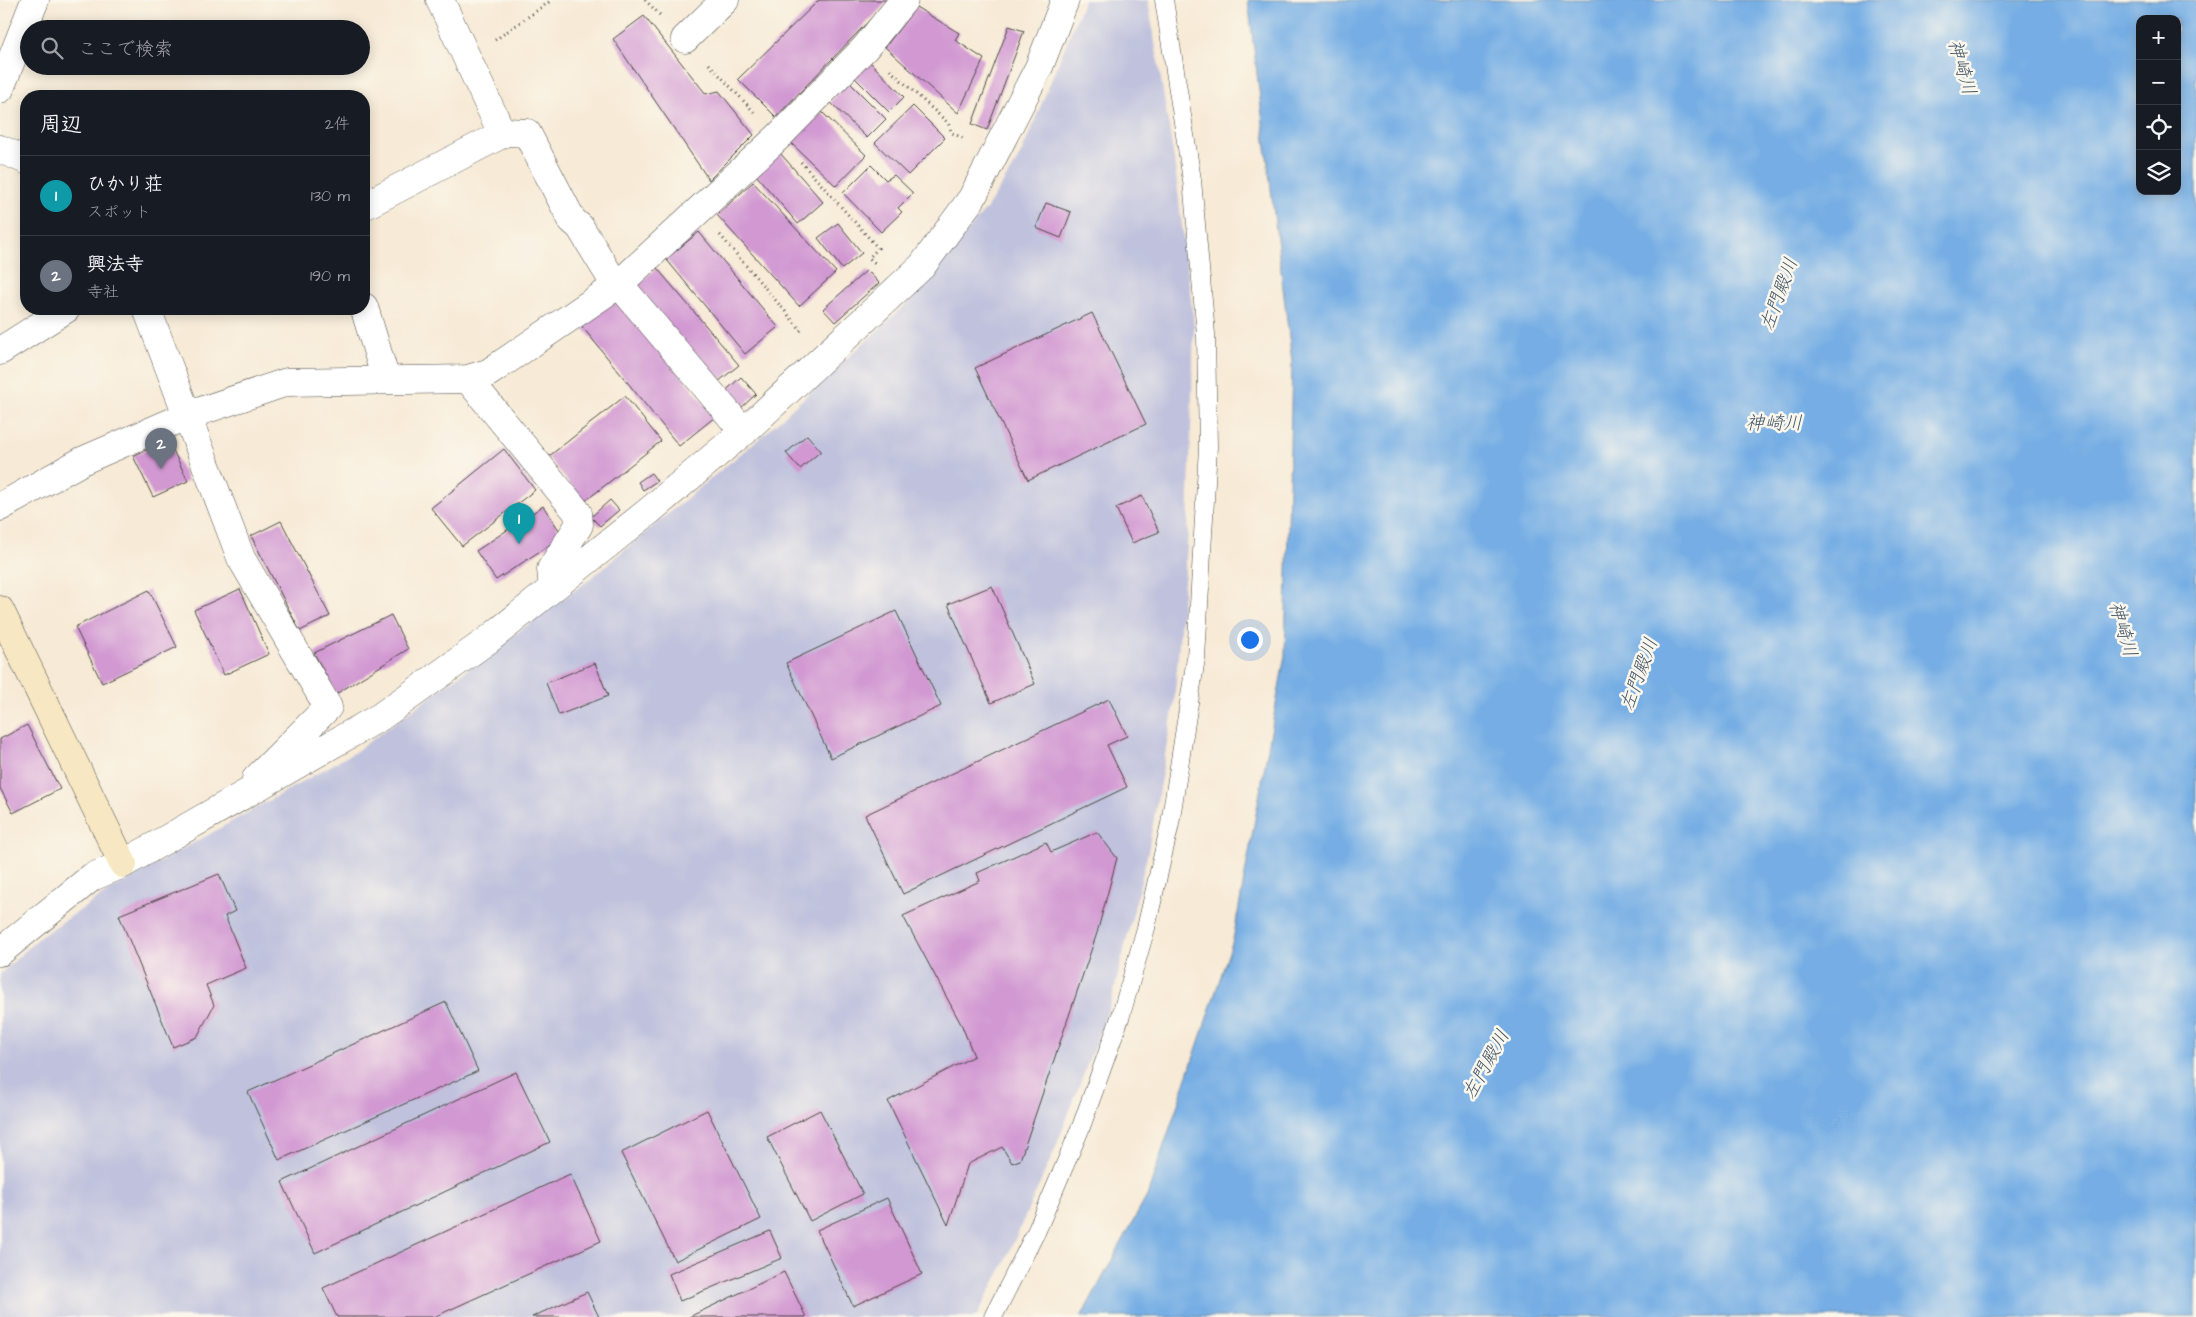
<!DOCTYPE html>
<html lang="ja">
<head>
<meta charset="utf-8">
<style>
	:root { --surface:#171b24; --page:#20242c; --text:#f1f3f6; --muted:#9ea1a6; --line:#363941; --accent:#1a73e8 }
	body { margin:0; font-family:"Architects Daughter","Klee One",sans-serif; background:var(--page); color:var(--text) }
	.controls { position:absolute; right:15px; top:15px; display:grid; overflow:hidden; border-radius:10px; box-shadow:0 2px 12px #0003 }
	.controls button { width:45px; height:45px; display:grid; place-items:center; padding:0; border:0; border-bottom:1px solid var(--line); background:var(--surface); color:var(--text); font:25px sans-serif }
	.you { position:absolute; left:1249px; top:639px; width:18px; height:18px; margin:-12px; border:4px solid #fff; border-radius:50%; background:#1a73e8; box-shadow:0 0 0 8px #1a73e833 }
	.badge { display:grid; place-items:center; width:32px; height:32px; border-radius:50%; background:var(--accent); color:#fff; font-size:16px; font-weight:700 }
	.pin { position:absolute; translate:-50% -41px; filter:drop-shadow(0 1px 2px #0008) }
	.pin::after { content:''; position:absolute; top:26px; width:18px; height:15px; background:inherit; clip-path:polygon(0 0,100% 0,50% 100%) }
	.list { margin:0; padding:0; list-style:none }
	h2 { display:flex; justify-content:space-between; align-items:center; height:65px; margin:0; padding:0 20px; font-size:21px }
	h2 small { font-size:16px; font-weight:400; color:var(--muted) }
	.list li { display:grid; grid-template-columns:32px 1fr auto; gap:15px; align-items:center; box-sizing:border-box; height:80px; padding:0 20px; border-top:1px solid var(--line) }
	.list b { display:block; font-size:19px; white-space:nowrap }
	.list p { margin:0; font-size:16px; white-space:nowrap; color:var(--muted) }
	.list em { font-size:16px; font-style:normal; color:var(--muted) }
	.icon { flex:none; width:28px; height:28px; fill:none; stroke:currentColor; stroke-width:2; stroke-linecap:round; stroke-linejoin:round }
	.map { position:relative; flex:none; width:2196px; height:1317px; overflow:hidden }
	.search { position:absolute; background:var(--surface); box-shadow:0 2px 12px #0003; left:20px; top:20px; width:350px; height:55px; display:flex; align-items:center; gap:12px; box-sizing:border-box; padding:0 18px; border-radius:28px; color:var(--muted); font-size:19px }
	.panel { position:absolute; background:var(--surface); box-shadow:0 2px 12px #0003; left:20px; top:90px; width:350px; height:225px; border-radius:20px }
	.map>svg:first-child { display:block }
</style>
</head>
<body>
<div class="map">
<svg width="2196" height="1317" viewBox="0 0 2196 1317">
	<rect width="100%" height="100%" fill="#fbf7ec"/>
	<filter id="ink" filterUnits="userSpaceOnUse"><feTurbulence type="fractalNoise" baseFrequency=".02" numOctaves="2"/><feDisplacementMap in="SourceGraphic" scale="10" xChannelSelector="R" yChannelSelector="G"/><feConvolveMatrix kernelMatrix="1 2 1 2 8 2 1 2 1" color-interpolation-filters="sRGB"/></filter>
	<filter id="wash" filterUnits="userSpaceOnUse"><feTurbulence type="fractalNoise" baseFrequency=".0096" numOctaves="4" result="noise"/><feDisplacementMap in="SourceGraphic" scale="20" xChannelSelector="R" yChannelSelector="G"/><feGaussianBlur stdDeviation="1.12" result="paint"/><feColorMatrix in="noise" values="0 0 0 0 0 0 0 0 0 0 0 0 0 0 0 0 0 1.4 0 .05"/><feComposite in="paint" operator="in"/></filter>
	<g filter="url(#wash)">
		<rect width="100%" height="100%" fill="#f7ead6"/>
		<path fill="#c0c2dd" d="M1084,0h64l26,159 20,166 -6,208 -14,171 -26,148 -36,147 -56,148 -52,117 -28,53h-976v-343l41,-38 73,-48 241,-136 230,-169 183,-152 136,-125 83,-98 34,-54z"/>
		<path fill="#75ade4" stroke="#506c88" fill-rule="evenodd" d="M1248,0h948v1317h-1115l66,-121 86,-256 52,-285 7,-293zM2140,19h37v172h-37z"/>
		<g id="blocks">
			<path fill="#d198d2" d="M819,0h70l-113,117 -38,-38z
				M916,7l43,26 -4,7 29,19 -26,54 -73,-66z
				M644,16l62,78 13,-3 35,44 -45,45 -96,-141z
				M1009,26l15,5 -37,99 -15,-6z
				M869,61l35,36 -15,15 -35,-35z
				M849,82l37,37 -19,19 -37,-36z
				M913,106l32,32 -37,37 -33,-32z
				M822,112l44,43 -30,31 -45,-43z
				M780,153l43,49 -25,22 -42,-49z
				M871,165l15,15 8,-5 19,18 -15,15 4,4 -21,20 -38,-39z
				M753,182l83,90 -37,34 -82,-91z
				M1046,203l25,9 -10,26 -25,-10z
				M838,223l24,30 -20,16 -24,-31z
				M699,232l79,95 -33,27 -79,-95z
				M657,268l82,97 -26,21 -83,-96z
				M867,270l12,13 -44,39 -12,-13z
				M620,299l95,118 -36,29 -99,-122z
				M1092,313l54,111 -118,56 -53,-112z
				M741,377l15,17 -18,17 -16,-17z
				M625,396l36,45 -77,61 -36,-45z
				M807,435l14,16 -21,18 -14,-16z
				M168,440l20,41 -35,16 -20,-41z
				M504,449l31,41 -73,56 -31,-38z
				M651,473l6,8 -14,9 -5,-8z
				M1142,496l17,36 -27,11 -16,-35z
				M610,500l9,10 -19,16 -9,-9z
				M543,506l20,30 -67,44 -20,-29z
				M281,521l49,95 -30,15 -49,-95z
				M992,586l43,98 -44,19 -43,-99z
				M240,589l29,65 -45,21 -30,-65z
				M149,590l28,57 -75,36 -27,-56z
				M896,611l45,95 -110,52 -45,-95z
				M391,615l17,34 -72,45 -22,-41z
				M595,663l13,33 -49,19 -13,-32z
				M1109,699l18,37 -20,9 20,42 -224,107 -38,-79z
				M27,725l33,64 -47,24 -13,-25v-49z
				M1097,832l20,26 -20,75 -77,227 -8,3 -10,-16 -34,17 -20,61 -60,-124 86,-45 -12,-30 -59,-110 77,-35 -3,-8 69,-31 5,10z
				M219,874l16,37 -10,5 21,52 -40,17 8,20 -17,32 -24,10 -54,-132z
				M446,1002l32,69 -199,89 -31,-68z
				M516,1072l34,70 -235,111 -33,-71z
				M707,1110l54,109 -86,42 -54,-108z
				M820,1110l43,84 -53,27 -43,-84z
				M570,1174l31,67 -167,76h-97l-14,-29z
				M887,1198l35,76 -69,32 -36,-76z
				M770,1231l12,27 -102,43 -11,-27z
				M784,1272l22,45h-117z
				M587,1292l12,25h-67z"/>
		</g>
	</g>
	<g filter="url(#ink)">
		<use href="#blocks" fill-opacity="0" stroke="#4a4845" stroke-width="1"/>
		<g fill="none" stroke-linecap="round" stroke-linejoin="round">
			<defs>
				<path id="lane" d="M993,1317l44,-87 44,-103 40,-112 25,-87 24,-104 26,-166 12,-211 -2,-113 -14,-154 -28,-180"/>
				<path id="street" d="M440,0l59,127 7,5 21,1 45,87 8,7 36,59
					M685,39l40,-39
					M0,89l35,-89
					M0,149l26,11
					M364,206l142,-74
					M619,284l125,148
					M364,307l22,73
					M147,309l94,249 87,149 -72,72
					M0,351l66,-42
					M468,379l110,134 1,12 -28,44 2,19
					M0,507l84,-47 102,-44 101,-34 181,-3 20,-6 131,-89 159,-147 87,-89 39,-48
					M0,952l92,-75 31,-13 257,-147 108,-77 161,-129 101,-85 172,-160 50,-68 67,-131 26,-67"/>
				<path id="secondary" d="M0,610l123,254"/>
			</defs>
			<use href="#lane" stroke="#4a4845" stroke-width="19"/>
			<use href="#street" stroke="#4a4845" stroke-width="29"/>
			<use href="#secondary" stroke="#4a4845" stroke-width="29"/>
			<path stroke="#4a4845" stroke-width="3" stroke-dasharray="1 4" stroke-linecap="butt" d="M645,0l15,15
				M495,40l57,-40
				M709,64l45,48
				M890,70l58,53 4,10 13,6
				M801,162l77,86 -9,10 6,5
				M720,235l81,95 -1,1"/>
			<use href="#lane" stroke="#fff" stroke-width="18"/>
			<use href="#street" stroke="#fff" stroke-width="28"/>
			<use href="#secondary" stroke="#f7e8c3" stroke-width="28"/>
		</g>
	</g>
	<g text-anchor="middle" stroke-width="5" stroke-linejoin="round" paint-order="stroke">
		<g font-size="19" font-style="italic" fill="#45586c" stroke="#fbf7ec">
			<text transform="translate(1963 67) rotate(74)" y="7">神崎川</text>
			<text transform="translate(1778 294) rotate(-70)" y="7">左門殿川</text>
			<text x="1774" y="429">神崎川</text>
			<text transform="translate(2124 629) rotate(74)" y="7">神崎川</text>
			<text transform="translate(1638 674) rotate(-70)" y="7">左門殿川</text>
			<text transform="translate(1485 1064) rotate(-61)" y="7">左門殿川</text>
		</g>
	</g>
</svg>
<div class="controls">
<button>+</button>
<button>−</button>
<button><svg class="icon" aria-label="locate" viewBox="0 0 24 24"><circle cx="12" cy="12" r="6"/><path d="M12 2v4M12 18v4M2 12h4M18 12h4"/></svg></button>
<button><svg class="icon" aria-label="layers" viewBox="0 0 24 24"><path d="M12 4l9 5-9 5-9-5zM3 14l9 5 9-5"/></svg></button>
</div>
<div class="you"></div>
<div class="pin badge" style="left:519px;top:544px;background:#0f9aa8">1</div>
<div class="pin badge" style="left:161px;top:469px;background:#6b7280">2</div>
<div class="search"><svg class="icon" aria-label="search" viewBox="0 0 24 24"><circle cx="10" cy="10" r="6"/><path d="M15 15l6 6"/></svg>ここで検索</div>
<section class="panel">
<h2>周辺<small>2件</small></h2>
<ul class="list">
<li><span class="badge" style="background:#0f9aa8">1</span><div><b>ひかり荘</b><p>スポット</p></div><em>130 m</em></li>
<li><span class="badge" style="background:#6b7280">2</span><div><b>興法寺</b><p>寺社</p></div><em>190 m</em></li>
</ul>
</section>
</div>
</body>
</html>
